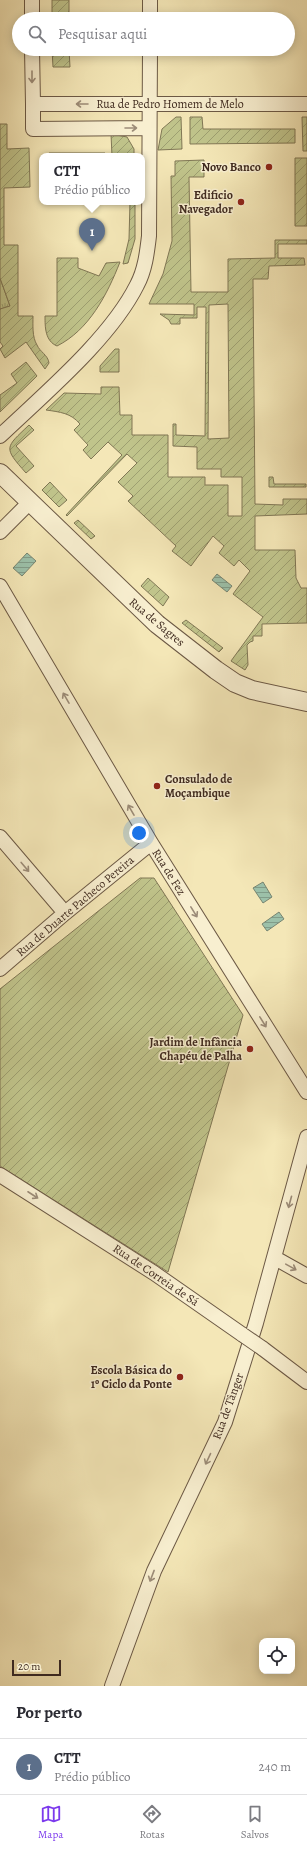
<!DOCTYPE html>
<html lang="pt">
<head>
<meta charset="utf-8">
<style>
	:root { --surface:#fff; --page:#f7f7f7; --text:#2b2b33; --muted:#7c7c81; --line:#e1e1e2; --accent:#7c3aed }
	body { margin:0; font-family:Alegreya,serif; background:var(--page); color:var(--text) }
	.controls { position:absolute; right:12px; bottom:12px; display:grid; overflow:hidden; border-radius:8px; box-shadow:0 2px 10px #0003 }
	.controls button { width:36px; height:36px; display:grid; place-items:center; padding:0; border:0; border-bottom:1px solid var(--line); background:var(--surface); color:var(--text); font:20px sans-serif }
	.scale { position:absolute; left:12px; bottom:10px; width:49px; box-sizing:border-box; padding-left:4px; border:2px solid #3f2a1f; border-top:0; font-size:11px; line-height:14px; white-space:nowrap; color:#3f2a1f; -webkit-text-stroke:3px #f8efd0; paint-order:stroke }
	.you { position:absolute; left:139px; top:833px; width:14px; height:14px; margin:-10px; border:3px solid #fff; border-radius:50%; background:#1a73e8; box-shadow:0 0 0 6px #1a73e833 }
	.badge { display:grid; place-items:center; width:26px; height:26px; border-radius:50%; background:var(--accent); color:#fff; font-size:13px; font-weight:700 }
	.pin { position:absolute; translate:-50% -33px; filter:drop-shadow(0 1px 2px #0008) }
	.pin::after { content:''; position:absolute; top:21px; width:14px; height:12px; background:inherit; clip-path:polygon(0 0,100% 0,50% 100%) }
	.popup { position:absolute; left:39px; top:153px; width:106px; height:52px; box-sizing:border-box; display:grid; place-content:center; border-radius:8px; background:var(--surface); filter:drop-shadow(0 1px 3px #0005); font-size:13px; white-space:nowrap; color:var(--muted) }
	.popup b { font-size:15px; color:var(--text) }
	.popup::after { content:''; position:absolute; left:50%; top:100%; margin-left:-8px; border:8px solid transparent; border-top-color:var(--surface) }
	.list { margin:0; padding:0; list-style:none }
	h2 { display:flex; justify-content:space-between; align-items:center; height:52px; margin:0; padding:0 16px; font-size:17px }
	h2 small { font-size:13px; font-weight:400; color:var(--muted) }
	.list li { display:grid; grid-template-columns:26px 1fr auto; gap:12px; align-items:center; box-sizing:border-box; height:56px; padding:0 16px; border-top:1px solid var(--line) }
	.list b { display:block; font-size:15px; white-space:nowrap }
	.list p { margin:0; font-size:13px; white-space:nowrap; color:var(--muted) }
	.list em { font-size:13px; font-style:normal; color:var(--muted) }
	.icon { flex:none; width:22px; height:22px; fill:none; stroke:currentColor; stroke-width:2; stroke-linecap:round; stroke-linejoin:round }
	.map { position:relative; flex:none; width:307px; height:1686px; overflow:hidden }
	.search { position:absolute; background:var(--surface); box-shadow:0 2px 10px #0003; left:12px; right:12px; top:12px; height:44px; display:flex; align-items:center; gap:10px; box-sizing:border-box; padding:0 14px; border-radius:22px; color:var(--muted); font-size:15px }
	.sheet { height:108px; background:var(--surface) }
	nav { display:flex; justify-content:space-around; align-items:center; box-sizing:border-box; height:56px; border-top:1px solid var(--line); background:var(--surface); font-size:11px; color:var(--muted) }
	nav a { display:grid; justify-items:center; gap:2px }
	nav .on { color:var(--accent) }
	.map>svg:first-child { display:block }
</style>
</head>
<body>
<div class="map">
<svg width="307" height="1686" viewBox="0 0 307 1686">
	<defs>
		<pattern id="grass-tufts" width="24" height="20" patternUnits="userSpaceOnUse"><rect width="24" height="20" fill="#c0c48b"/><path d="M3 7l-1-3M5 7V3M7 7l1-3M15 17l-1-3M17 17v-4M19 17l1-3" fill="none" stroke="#9d9f71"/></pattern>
		<pattern id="garden-furrows" width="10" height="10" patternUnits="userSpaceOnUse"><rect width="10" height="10" fill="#c0c48b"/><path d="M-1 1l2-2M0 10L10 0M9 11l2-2" fill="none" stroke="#9d9f71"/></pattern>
		<pattern id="water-rules" width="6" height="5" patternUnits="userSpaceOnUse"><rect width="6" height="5" fill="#9cc1aa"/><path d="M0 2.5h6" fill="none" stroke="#819d8a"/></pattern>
	</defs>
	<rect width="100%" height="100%" fill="#f4e7b7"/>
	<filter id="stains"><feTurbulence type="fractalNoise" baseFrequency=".005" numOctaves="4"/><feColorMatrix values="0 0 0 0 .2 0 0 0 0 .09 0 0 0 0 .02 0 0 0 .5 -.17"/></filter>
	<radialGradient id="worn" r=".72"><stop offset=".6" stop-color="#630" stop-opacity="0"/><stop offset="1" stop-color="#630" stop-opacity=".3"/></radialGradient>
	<path fill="url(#grass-tufts)" stroke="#807755" d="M0,278l10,28 -10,3z"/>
	<path fill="url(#garden-furrows)" stroke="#807755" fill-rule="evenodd" d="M52,0h17v19h-17z
		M52,49h17l1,18h-17z
		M176,117h5l1,32 -24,1 4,-21z
		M190,117h12l1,12h92v14l-105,1z
		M302,117h5v34h-4z
		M0,124h7v25l22,-1 1,39 -26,1v57h14v71h15c0,9 -1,21 4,29 3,7 11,10 12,18l-4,6 -19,-27 -21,16 -5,-9 3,-3 -3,-4v-33l10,-3 -10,-28z
		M111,134l16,3 7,12v7h-22z
		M49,153h56v3h-56z
		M295,158h12v68h-12z
		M204,160v17h-15l2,115h37v-33l47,-1v-18h32v4h-29v14h26l1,7 -36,1 -1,13h-15l2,225 28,1v-6h24v15l-52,2v34h40l1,28 5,10h6v35l-45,1v12h-9v5l-3,1 -3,3 1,20 -3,5 -14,-9 32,-44 -30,-23 17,-23 -11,-11 -5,6 -15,-13 5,-7 -11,-10 -22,30 -19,-15 4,-5 -48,-45 5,-5 -15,-14 19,-19 -10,-9 -60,62 -1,-1 56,-60 -14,-13 -17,17 -8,-9 5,-5 -14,-15 6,-6c-9,-11 -20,-12 -34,-14l18,-17 37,1v-7h18l1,28h12v20h36v42h37v8h23v31h14v-39h-21v-8h-24v-22l-24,-1v-22h3v11l29,1 1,-129h-9v11h-17v6h-9l-2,-4 -9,-6 34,1v-11h-45l14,-30 9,-33 -1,-65h4v-15zM228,304l1,134 -21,1 1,-134z
		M130,202h5v37l-7,24 -5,1 6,-25z
		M57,258h21v10l21,8 7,-13 14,-1c-13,33 -31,68 -63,84 -12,-5 -12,-19 -12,-30h12z
		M115,349h4v23h-19v-6z
		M26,362l11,14 -37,36v-17l17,-12 -6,-9z
		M29,425l5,5 -18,16 18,20 -8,7c-23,-26 -21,-25 3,-48z
		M269,477h4l1,7h32v3h-37z
		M50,482l17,18 -8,7 -17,-17z
		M78,520l17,16 -4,3 -17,-16z
		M148,578l21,19 -6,9 -22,-20z
		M186,620l37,28 -4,4 -37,-29z
		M140,878h14l89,137 -75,257 -168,-106v-177z"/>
	<path fill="url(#water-rules)" stroke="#778572" d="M27,553l9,8 -14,15 -9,-8z
		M217,574l15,12 -5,6 -15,-12z
		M263,882l9,15 -9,6 -10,-15z
		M279,912l5,7 -17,12 -5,-7z"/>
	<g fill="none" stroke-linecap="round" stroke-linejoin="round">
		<defs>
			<path id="minor" d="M32,0v19
				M150,19v-19
				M32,49l1,55
				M149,128l-116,1v-25h274
				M0,436c44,-42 110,-97 137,-151 8,-15 10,-32 12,-49l1,-187
				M0,532l30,-30
				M0,586l151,257 156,249
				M0,837l65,76
				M0,969l65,-56 86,-70
				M0,1175l154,98 89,62
				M275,1258l32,18
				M262,1348l45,34
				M112,1686l42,-115 71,-149 31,-99 51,-186"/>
			<path id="tertiary" d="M0,473l157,151 59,46 19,13 17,7 55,12"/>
		</defs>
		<use href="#minor" stroke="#6c5945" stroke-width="16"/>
		<use href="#tertiary" stroke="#6c5945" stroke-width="20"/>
		<use href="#minor" stroke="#f8efd0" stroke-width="14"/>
		<use href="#tertiary" stroke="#f8efd0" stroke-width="18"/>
		<defs>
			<path id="minor-bridge" d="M243,1335l19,13"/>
		</defs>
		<use href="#minor-bridge" stroke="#6c5945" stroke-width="16" stroke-linecap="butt"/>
		<use href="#minor-bridge" stroke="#f8efd0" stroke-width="14"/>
	</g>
	<defs><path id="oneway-shaft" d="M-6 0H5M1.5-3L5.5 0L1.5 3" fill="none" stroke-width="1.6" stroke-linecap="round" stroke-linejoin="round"/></defs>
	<g stroke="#9c8c78">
		<use href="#oneway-shaft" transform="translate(32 77) rotate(90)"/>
		<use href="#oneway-shaft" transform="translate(82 104) rotate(-180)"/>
		<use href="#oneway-shaft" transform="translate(131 128)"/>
		<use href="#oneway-shaft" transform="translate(66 698) rotate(-120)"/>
		<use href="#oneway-shaft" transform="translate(131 810) rotate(-120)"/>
		<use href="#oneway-shaft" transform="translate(25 867) rotate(50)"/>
		<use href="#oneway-shaft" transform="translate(194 912) rotate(58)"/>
		<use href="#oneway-shaft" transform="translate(263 1022) rotate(58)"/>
		<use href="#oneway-shaft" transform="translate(33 1195) rotate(33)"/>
		<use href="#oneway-shaft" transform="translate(290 1202) rotate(105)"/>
		<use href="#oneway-shaft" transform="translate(291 1267) rotate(29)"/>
		<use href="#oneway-shaft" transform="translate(208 1459) rotate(115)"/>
		<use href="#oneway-shaft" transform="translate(152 1576) rotate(111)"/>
	</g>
	<g fill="#8f2418" stroke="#f8efd0" stroke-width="1.5">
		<circle cx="269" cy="167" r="4"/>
		<circle cx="241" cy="202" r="4"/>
		<circle cx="157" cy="786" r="4"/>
		<circle cx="250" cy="1049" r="4"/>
		<circle cx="180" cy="1377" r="4"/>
	</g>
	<g text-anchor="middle" stroke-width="3" stroke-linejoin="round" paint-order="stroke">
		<g font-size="12" fill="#3f2a1f" stroke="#f8efd0">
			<text x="170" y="108">Rua de Pedro Homem de Melo</text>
			<text transform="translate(157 622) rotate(40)" y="4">Rua de Sagres</text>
			<text transform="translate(169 872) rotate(58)" y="4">Rua de Fez</text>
			<text transform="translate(75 906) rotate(-40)" y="4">Rua de Duarte Pacheco Pereira</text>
			<text transform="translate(156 1275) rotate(34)" y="4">Rua de Correia de Sá</text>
			<text transform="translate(228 1406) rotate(-70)" y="4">Rua de Tânger</text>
		</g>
		<g font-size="12" font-weight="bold" fill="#3f2a1f" stroke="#f8efd0" text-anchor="end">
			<text x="261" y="171">Novo Banco</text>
			<text x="233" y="199">Edificio<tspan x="233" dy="14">Navegador</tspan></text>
			<text x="165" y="783" text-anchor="start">Consulado de<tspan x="165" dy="14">Moçambique</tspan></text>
			<text x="242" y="1046">Jardim de Infância<tspan x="242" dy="14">Chapéu de Palha</tspan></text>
			<text x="172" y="1374">Escola Básica do<tspan x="172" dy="14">1º Ciclo da Ponte</tspan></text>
		</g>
	</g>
	<rect width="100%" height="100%" filter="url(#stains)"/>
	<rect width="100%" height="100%" fill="url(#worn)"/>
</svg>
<div class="controls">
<button><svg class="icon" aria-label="locate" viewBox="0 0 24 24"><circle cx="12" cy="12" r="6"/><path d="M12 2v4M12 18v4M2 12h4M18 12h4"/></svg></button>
</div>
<div class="scale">20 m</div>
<div class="you"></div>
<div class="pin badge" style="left:92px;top:251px;background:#5c6f8a">1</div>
<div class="popup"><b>CTT</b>Prédio público</div>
<div class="search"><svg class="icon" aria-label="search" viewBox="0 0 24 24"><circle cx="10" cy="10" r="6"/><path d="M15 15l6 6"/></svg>Pesquisar aqui</div>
</div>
<section class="sheet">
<h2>Por perto<small></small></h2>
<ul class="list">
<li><span class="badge" style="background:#5c6f8a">1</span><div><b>CTT</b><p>Prédio público</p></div><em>240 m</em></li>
</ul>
</section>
<nav>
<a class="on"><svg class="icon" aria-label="map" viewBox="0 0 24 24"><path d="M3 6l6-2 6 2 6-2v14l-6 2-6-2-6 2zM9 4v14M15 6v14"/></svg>Mapa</a>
<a><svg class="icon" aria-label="directions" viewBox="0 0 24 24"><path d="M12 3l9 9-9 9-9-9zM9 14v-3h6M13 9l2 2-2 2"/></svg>Rotas</a>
<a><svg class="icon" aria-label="saved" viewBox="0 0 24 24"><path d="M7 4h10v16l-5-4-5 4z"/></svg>Salvos</a>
</nav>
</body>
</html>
